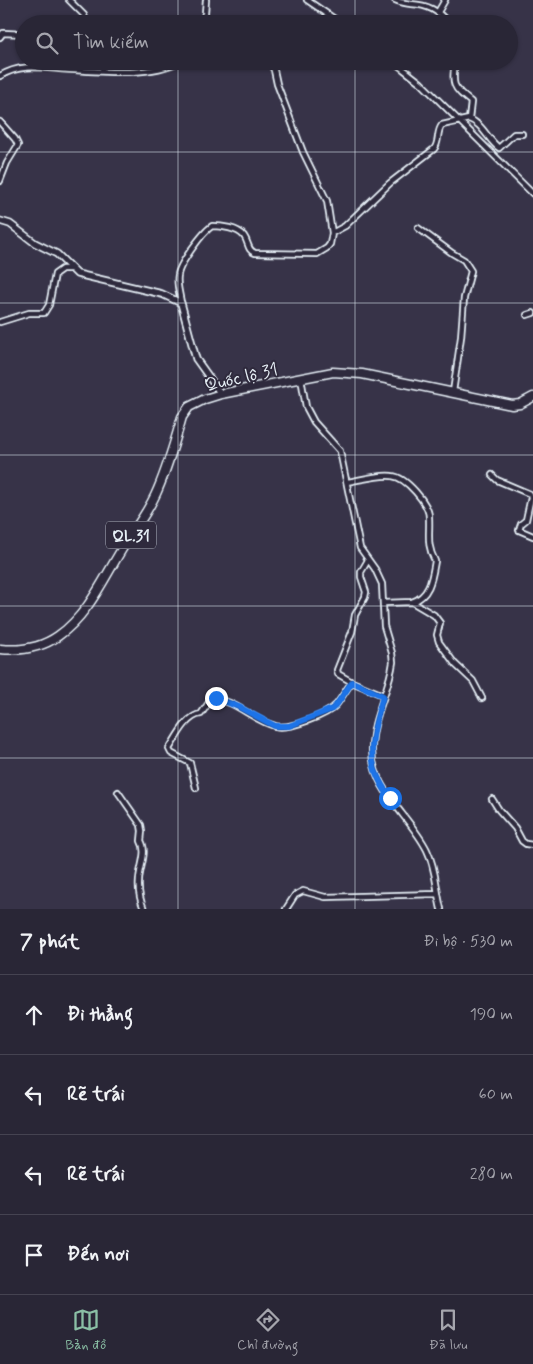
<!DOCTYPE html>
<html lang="vi">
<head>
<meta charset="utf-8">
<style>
	:root { --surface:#292636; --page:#312e3e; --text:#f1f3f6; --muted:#a5a5ad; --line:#454351; --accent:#8abfa5 }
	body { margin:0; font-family:Mynerve,sans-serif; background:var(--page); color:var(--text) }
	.stop { position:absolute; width:15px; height:15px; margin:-11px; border:4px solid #1a73e8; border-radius:50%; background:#fff }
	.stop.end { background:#1a73e8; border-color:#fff; box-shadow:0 1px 5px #0008 }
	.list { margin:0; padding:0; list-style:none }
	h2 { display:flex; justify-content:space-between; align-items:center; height:65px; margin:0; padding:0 20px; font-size:21px }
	h2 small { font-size:16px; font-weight:400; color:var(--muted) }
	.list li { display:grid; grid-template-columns:32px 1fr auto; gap:15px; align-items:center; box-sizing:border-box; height:80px; padding:0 20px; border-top:1px solid var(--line) }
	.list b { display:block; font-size:19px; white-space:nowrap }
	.list em { font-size:16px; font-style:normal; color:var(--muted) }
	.icon { flex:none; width:28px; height:28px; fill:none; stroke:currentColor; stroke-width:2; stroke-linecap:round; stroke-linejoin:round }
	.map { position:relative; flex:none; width:533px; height:909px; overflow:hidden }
	.search { position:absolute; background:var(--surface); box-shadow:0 1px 4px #0004; left:15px; right:15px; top:15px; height:55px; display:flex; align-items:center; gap:12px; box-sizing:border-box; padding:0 18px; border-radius:28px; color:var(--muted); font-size:19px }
	.sheet { height:385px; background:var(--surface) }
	nav { display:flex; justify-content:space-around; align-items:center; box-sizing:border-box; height:70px; border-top:1px solid var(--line); background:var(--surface); font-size:14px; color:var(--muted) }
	nav a { display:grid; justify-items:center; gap:2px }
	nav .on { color:var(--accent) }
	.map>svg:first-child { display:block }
</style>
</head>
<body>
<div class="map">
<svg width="533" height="909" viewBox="0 0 533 909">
	<rect width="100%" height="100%" fill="#373348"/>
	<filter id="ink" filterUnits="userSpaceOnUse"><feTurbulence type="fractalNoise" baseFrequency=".02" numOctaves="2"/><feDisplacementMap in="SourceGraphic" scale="10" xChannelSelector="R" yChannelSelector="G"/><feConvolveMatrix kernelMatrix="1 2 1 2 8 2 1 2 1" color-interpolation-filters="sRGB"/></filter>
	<g filter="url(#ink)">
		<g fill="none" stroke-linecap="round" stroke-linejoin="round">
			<defs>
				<path id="minor" d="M69,0l15,15 3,9
					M307,0l35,24
					M395,0c6,3 10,3 16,4 17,1 27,6 38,20
					M438,12l7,-12
					M202,24l3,-11 1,-13
					M231,24l4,-5h4l7,5
					M0,37l3,-4 21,1
					M100,61l3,10
					M393,61l28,22 112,111
					M0,76c19,-12 38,-9 59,-7 35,2 90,9 121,-8
					M469,119c13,4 19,21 30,29l15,-14h8
					M0,122l15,17 3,6 -11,18 -7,18
					M418,228l34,25 12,7 7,11 -7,27 -3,39 -8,55
					M332,233l13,-7 45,-43 44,-34c6,-7 2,-17 8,-24l27,-6 2,-17c-19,-15 -19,-17 -16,-41
					M181,303c-1,-9 -5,-19 -3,-28 1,-11 25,-43 34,-49 9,0 26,2 32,10 5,7 3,14 11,17l62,1 10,-6 3,-4 2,-11 -5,-32 -24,-49 -26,-68 -3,-14 -5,-9
					M527,315l6,-2
					M0,322l29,-9h15l5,-8 6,-31 7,-5h9
					M301,378l5,29 8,15 26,29 20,97 15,21 7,15 2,42 8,27 1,9c-4,30 -22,57 -21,89 1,40 38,65 55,99 9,18 9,39 14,59
					M492,475l5,5 33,14 1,3 -5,23 -5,4 -2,6 14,6
					M347,482c13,-2 33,-8 45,-6 14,1 37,28 37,41 1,18 -3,27 6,44 -3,17 -5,35 -23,41l-28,1
					M412,602l22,13 6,8 -3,12 2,7 16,22 18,17 9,17
					M352,682l-14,-8 -1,-4 15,-38 3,-17 10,-18 1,-5 -5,-15v-5l7,-12
					M196,788l-6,-25 -19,-10 -2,-4c8,-12 17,-33 32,-35l11,-16c6,-1 12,3 18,5 15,7 29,19 45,23 14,4 52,-11 61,-21 6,-7 10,-16 16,-23l31,13
					M118,792l23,33 1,6 -1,10c7,11 -2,28 -2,40 -1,10 1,19 5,28
					M492,799l7,11 16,18 7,13 4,3 7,1
					M286,909l9,-14 8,-4 22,6 112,-3"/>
				<path id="tertiary" d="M0,221l10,3 25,19 22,11 20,20 85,20 19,9 15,56 25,35"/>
				<path id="trunk" d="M0,649c20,2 41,-1 58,-13 32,-22 48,-63 69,-95 11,-17 23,-32 31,-52 10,-23 17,-48 24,-72l7,-10 16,-8 16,-5 112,-22 29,2 150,31 8,-1 13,-7"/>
			</defs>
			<use href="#minor" stroke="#e8f1f8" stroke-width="8"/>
			<use href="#tertiary" stroke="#e8f1f8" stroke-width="9"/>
			<use href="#trunk" stroke="#e8f1f8" stroke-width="11"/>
			<use href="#minor" stroke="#2f2a3d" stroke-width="4.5"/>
			<use href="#tertiary" stroke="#2f2a3d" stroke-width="5.5"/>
			<use href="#trunk" stroke="#2f2a3d" stroke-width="8"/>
		</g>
	</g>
	<g fill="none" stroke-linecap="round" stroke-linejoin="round" filter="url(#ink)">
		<path stroke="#1a73e8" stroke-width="6" d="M216,698l23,9 36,19h14l43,-17 5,-5 15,-22 31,14c-6,23 -16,49 -8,74 3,9 9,19 15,28"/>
	</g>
	<path fill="none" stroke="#e8f1f8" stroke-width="1" stroke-opacity="0.55" d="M178,0v24M355,0v24M178,61v848M355,61v848M0,152h533M0,303h533M0,455h533M0,606h533M0,758h533"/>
	<g text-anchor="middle" stroke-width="4" stroke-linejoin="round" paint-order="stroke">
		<rect fill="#2f2a3d" stroke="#b0b5c0" stroke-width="1" x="106" y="521.5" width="50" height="27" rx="4"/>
		<g font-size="16" font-weight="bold" fill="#e8f1f8">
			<text x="131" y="541">QL.31</text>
		</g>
		<g font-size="18" fill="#e8f1f8" stroke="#2f2a3d">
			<text transform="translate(241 377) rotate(-13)" y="6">Quốc lộ 31</text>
		</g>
	</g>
</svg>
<div class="stop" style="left:390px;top:798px"></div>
<div class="stop end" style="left:216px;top:698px"></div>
<div class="search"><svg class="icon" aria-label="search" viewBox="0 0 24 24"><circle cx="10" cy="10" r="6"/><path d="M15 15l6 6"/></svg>Tìm kiếm</div>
</div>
<section class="sheet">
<h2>7 phút<small>Đi bộ · 530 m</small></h2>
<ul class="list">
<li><svg class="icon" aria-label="ahead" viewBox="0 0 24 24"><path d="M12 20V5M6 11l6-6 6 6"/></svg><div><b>Đi thẳng</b></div><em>190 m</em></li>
<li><svg class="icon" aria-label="left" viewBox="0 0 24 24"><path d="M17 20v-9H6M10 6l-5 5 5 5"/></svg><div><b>Rẽ trái</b></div><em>60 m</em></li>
<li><svg class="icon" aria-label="left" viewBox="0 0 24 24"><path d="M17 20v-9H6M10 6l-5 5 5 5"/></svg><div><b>Rẽ trái</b></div><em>280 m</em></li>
<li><svg class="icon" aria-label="arrive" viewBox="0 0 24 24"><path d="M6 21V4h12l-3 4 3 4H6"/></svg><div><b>Đến nơi</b></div></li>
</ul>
</section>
<nav>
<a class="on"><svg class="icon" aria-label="map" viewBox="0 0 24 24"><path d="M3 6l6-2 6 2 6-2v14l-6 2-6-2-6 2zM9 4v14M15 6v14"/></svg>Bản đồ</a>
<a><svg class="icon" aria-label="directions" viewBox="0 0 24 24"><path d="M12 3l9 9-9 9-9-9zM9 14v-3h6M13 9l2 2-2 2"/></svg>Chỉ đường</a>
<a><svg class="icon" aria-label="saved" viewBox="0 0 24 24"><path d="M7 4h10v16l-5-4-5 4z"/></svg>Đã lưu</a>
</nav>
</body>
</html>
